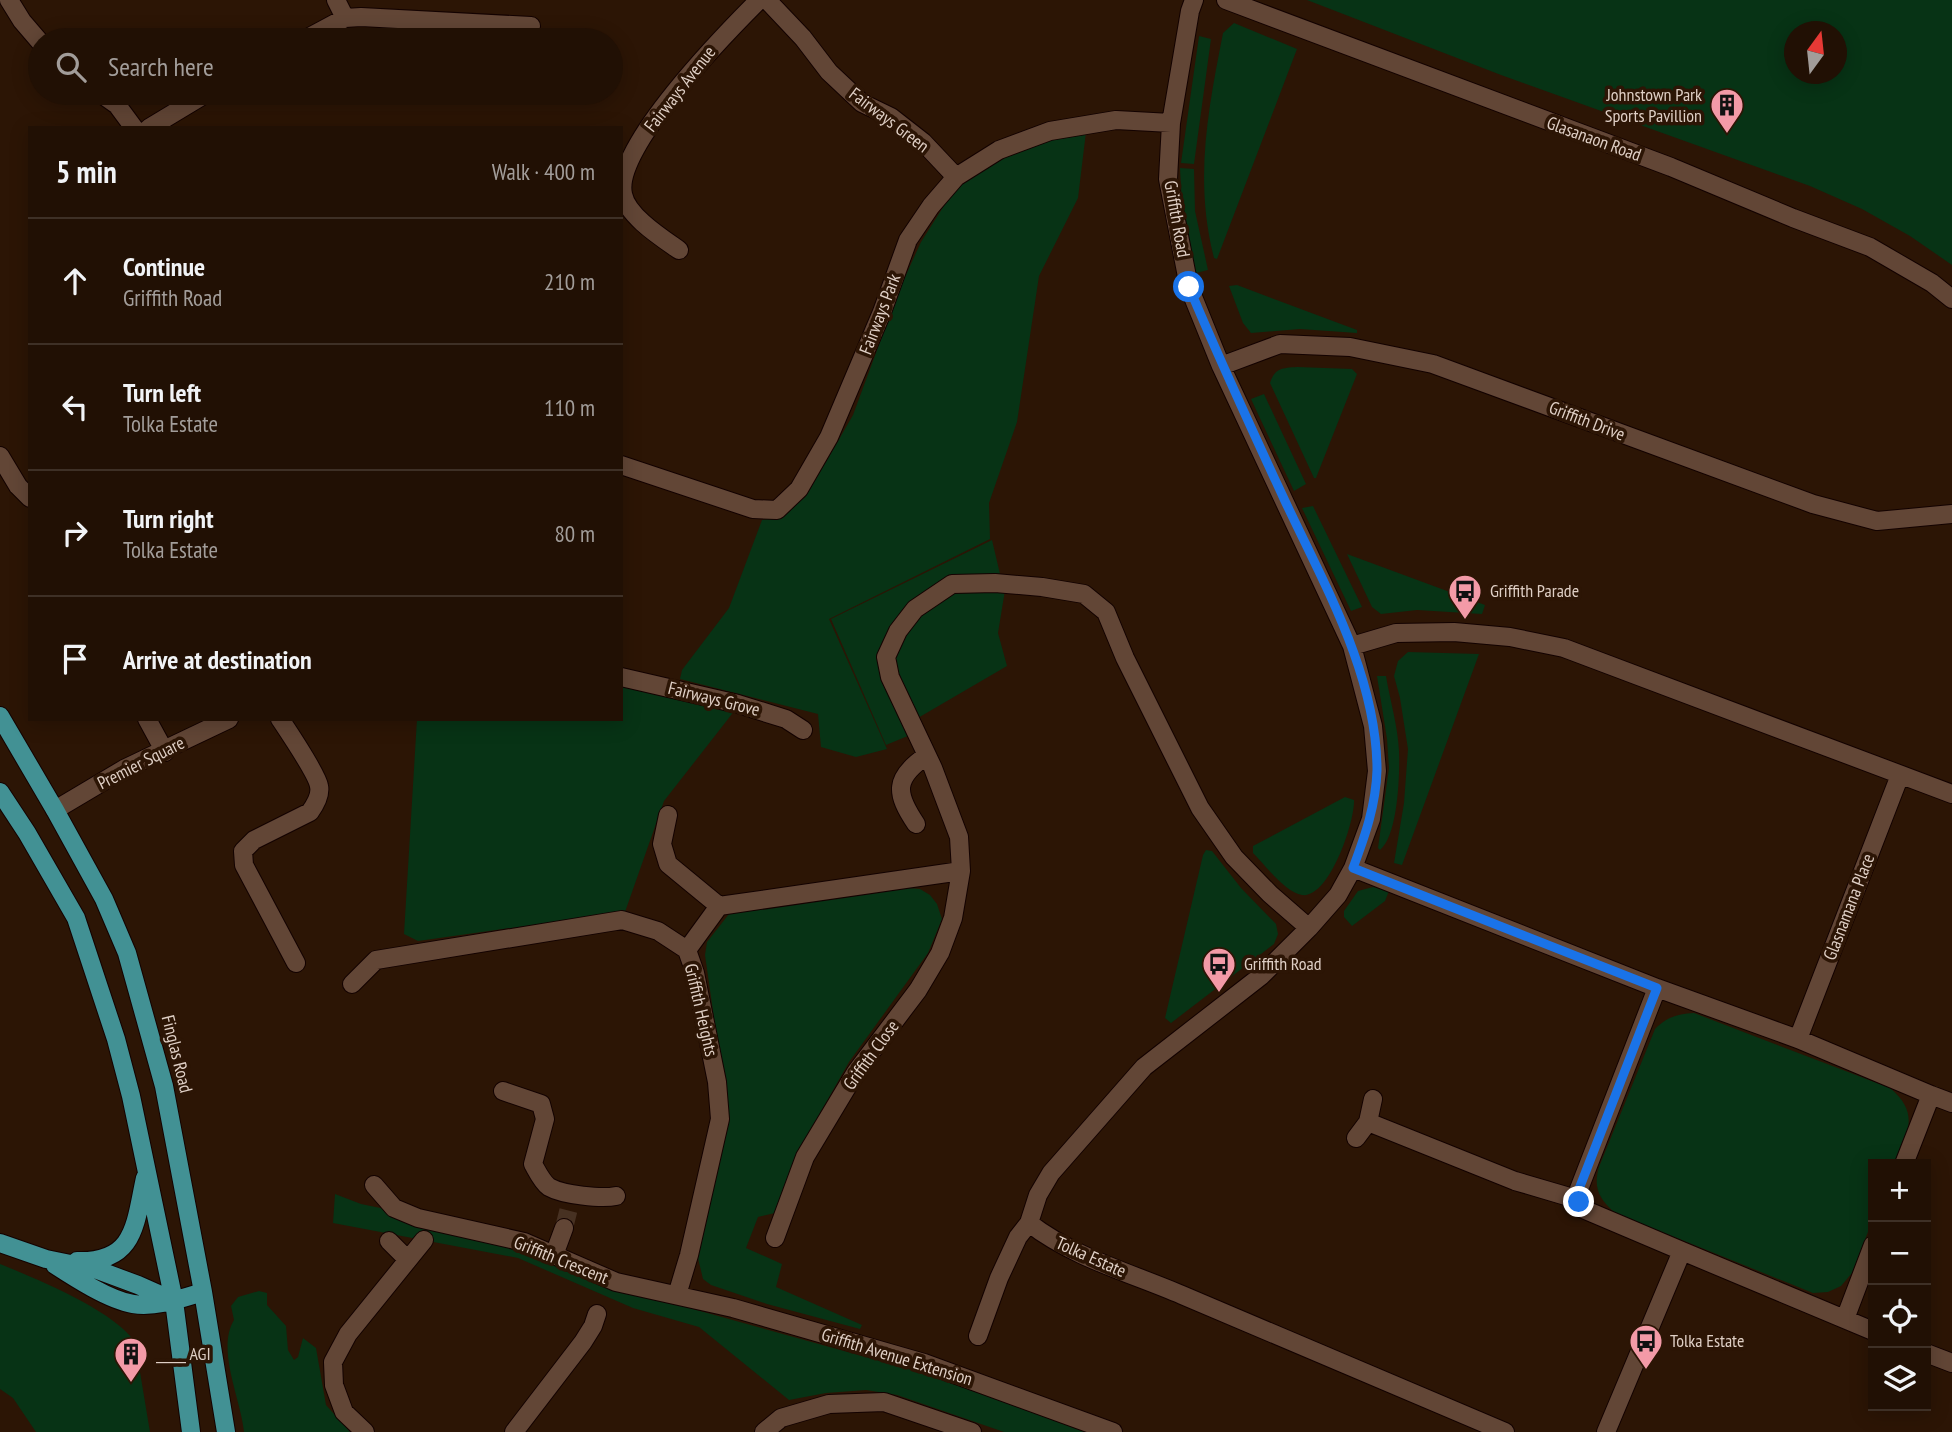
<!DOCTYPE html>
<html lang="en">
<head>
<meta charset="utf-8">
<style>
	:root { --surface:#211004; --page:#29190e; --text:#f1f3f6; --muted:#a29d9a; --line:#3e3026 }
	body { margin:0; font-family:"PT Sans Narrow",sans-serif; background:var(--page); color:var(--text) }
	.controls { position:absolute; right:21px; bottom:21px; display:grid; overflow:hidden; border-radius:0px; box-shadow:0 4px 18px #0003 }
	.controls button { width:63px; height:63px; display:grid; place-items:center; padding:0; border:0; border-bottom:2px solid var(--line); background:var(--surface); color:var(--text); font:35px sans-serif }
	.compass { position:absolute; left:1784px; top:21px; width:63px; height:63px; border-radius:50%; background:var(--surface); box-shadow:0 4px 18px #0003; rotate:15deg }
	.stop { position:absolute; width:21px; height:21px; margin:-16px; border:5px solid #1a73e8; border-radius:50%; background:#fff }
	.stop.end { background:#1a73e8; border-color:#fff; box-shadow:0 2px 7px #0008 }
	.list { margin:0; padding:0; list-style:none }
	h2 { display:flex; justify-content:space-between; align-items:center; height:91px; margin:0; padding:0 28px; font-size:30px }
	h2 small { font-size:23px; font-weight:400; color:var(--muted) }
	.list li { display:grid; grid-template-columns:46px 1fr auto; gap:21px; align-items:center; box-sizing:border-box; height:126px; padding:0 28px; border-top:2px solid var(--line) }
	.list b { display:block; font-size:26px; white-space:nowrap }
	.list p { margin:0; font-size:23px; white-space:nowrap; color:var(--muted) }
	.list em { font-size:23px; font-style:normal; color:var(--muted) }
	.icon { flex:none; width:38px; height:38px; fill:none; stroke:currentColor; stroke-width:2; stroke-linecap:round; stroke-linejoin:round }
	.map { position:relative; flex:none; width:1952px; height:1432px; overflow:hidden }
	.search { position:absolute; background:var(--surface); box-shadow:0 4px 18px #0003; left:28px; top:28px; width:595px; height:77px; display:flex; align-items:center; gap:18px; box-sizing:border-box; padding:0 24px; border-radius:38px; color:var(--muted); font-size:26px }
	.panel { position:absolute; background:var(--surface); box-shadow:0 4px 18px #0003; left:28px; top:126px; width:595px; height:595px; border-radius:0px }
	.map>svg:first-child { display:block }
</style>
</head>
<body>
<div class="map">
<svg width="1952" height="1432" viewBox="0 0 1952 1432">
	<rect width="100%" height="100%" fill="#2c1505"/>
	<path fill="#073315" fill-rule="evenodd" d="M1307,0h645v265l-42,-29 -48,-27 -52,-23 -309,-111zM1794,32h42v42h-42z
		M1234,23l63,26 -80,210 -3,-1c-20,-78 -6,-148 9,-225z
		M1199,36l12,3 -17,125 -13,-1z
		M1086,132l-8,66 -39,78 -22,146 -28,81 1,36 -161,80 58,130 -31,8 -35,-10 -3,-33 -138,-35 2,-9 47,-62 33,-88 21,-4 22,-19 21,-35 27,-47 47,-127 21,-46 38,-60 42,-28 49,-16z
		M1180,168l14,1 1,42 13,59 -12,3c-13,-33 -14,-69 -16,-105z
		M1237,285l120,45v3l-57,-4 -49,4 -8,-10 -14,-37z
		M1297,367l55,2 5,5 -41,104h-2l-44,-95c5,-15 12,-15 27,-16z
		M1264,394l42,90 -12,7 -43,-92z
		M1313,506l49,101 -11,4 -49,-103z
		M992,540l8,34 6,10 -8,49 9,33 -96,56 4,11 -29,12 -55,-126z
		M1347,554l138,51 -3,9 -65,-4 -36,4 -9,-7z
		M1408,652l71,2 -77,211 -8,-2 10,-60 4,-54 -8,-51 -6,-22 4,-15z
		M1377,676h9c4,24 12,51 13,75 1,23 -1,85 -19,99l-2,-2 11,-80 -2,-29z
		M621,677l118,28 -75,96 -39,111 -207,29 -14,-7 13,-215h204z
		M1345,797l9,3c1,22 -25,99 -52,95 -16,-2 -37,-30 -49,-42v-7z
		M1206,850l6,1 29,37 35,36 2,10 -4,10 -103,79 -6,-5 38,-163z
		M1373,887l16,4 -4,10 -33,25 -8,-9v-6l14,-20z
		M908,888l12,1 10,6 7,9 5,15 -14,34 -79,109 -51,90 -23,61 -17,4 -12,31 36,16 -6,23 86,38 -2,4 -93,-25 -56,-19 -8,-6 -6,-25 32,-131 -24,-168 2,-13 22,-28 17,-5z
		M1694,1013l196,75c30,25 18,45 5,76h-22v55l-21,54 -11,13 -13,6 -15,1 -198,-80c-16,-14 -22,-25 -16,-46l56,-138c12,-12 22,-15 39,-16z
		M335,1194l26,10 29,6 130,37 155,57 248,69 162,59h-81l-107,-37 -31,-5 -40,3 -37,7 -90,-73 -66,-19 -115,-50 -185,-35z
		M0,1264c37,15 113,46 135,78l15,90h-114l-23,-34 -13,-9z
		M259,1291l8,2v12l19,21 2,24 6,10 4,-3 5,-19 13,10 10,57 24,27h-106c-3,-33 -28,-82 -10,-112l-3,-14 7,-9z"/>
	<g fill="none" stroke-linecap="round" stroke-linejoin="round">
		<path stroke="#473122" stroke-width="18" stroke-dasharray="18 9" stroke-linecap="butt" d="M564,1228l6,-24"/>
		<defs>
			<path id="minor" d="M9,0l13,21 18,21
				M336,0l9,18
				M767,0l36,38 26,34 33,31 29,14 32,25 33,35
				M1226,0l445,167 122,51 77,29 62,36 20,16
				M304,40l41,-22 16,-1 170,9
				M100,93l17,12 17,23
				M149,128l58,-35
				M679,250c-17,-12 -52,-34 -56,-56 -10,-46 103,-161 136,-194
				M1221,366l59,-22 70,3 83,17 380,140 64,17 75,-7
				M0,456l18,30 12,12
				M621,465l132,44 24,1 22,-21 30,-52 53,-125 26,-72 23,-34 25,-29 43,-27 51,-19 66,-11 55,3
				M1352,646l44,-13 58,-1 56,5 54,11 388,146
				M621,677l117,27 48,15 17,11
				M147,719l18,33
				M280,719c8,12 37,55 39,67 2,9 -4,19 -9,26l-56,28 -11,11 1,14 52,98
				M55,810l69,-41 105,-50
				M668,815l-6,29 6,20 51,42
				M916,824c-21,-31 -22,-46 10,-68
				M1353,868l304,120
				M719,906l242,-35
				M687,950l32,-44
				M352,984l24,-24 246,-40 36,11 29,19 8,23 22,109 3,37 -31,136 -12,40
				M1798,1039l102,-264
				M503,1091l38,13 4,15 -12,45c4,7 9,18 16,23 14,8 53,12 67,9
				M1931,1095l21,8
				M1368,1122l147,59 51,15 13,6
				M1356,1138l12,-16 5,-23
				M374,1185l20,23 24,10 106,24 92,40 117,26 191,55 189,69
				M1029,1223c45,35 102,50 153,72 108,46 216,91 323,137
				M775,1238l30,-81 51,-85 62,-82 22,-37 13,-35 8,-47 -2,-34 -26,-69 -43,-91 -4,-20 12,-26 17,-22 37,-25 43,-1 47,4 42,7 22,18 19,46 75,150 34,49 36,37 39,34
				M389,1241l19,19
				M1682,1251l191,80
				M554,1255l10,-27
				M1845,1319l28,-74
				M978,1336l21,-58 19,-41 11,-14 9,-28 13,-22 93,-106 117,-91 48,-48 29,-33 15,-27 18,-49 6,-48 -4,-45 -21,-80 -131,-280 -32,-79 -21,-108 3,-56 19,-112 4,-11
				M1926,1353l26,10
				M365,1432l-21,-20 -10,-27 -1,-23 15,-28 76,-94
				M514,1432l69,-90 10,-16 4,-12
				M764,1432l17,-14 48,-14 55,-2 88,30
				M1606,1432l76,-181 -99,-42 -4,-7v-13l78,-201 141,51 133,56 -27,69"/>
			<path id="major" d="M0,716l55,94 49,89 23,54 37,133 39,206 23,140
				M0,792l27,41 49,85 40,121 15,57 43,205 17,131
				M0,1243l46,16 49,10 43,16 36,16
				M77,1261c59,2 58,-38 68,-83
				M55,1265c20,13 54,35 78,39 22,4 50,-6 70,-12"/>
		</defs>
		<use href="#minor" stroke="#130200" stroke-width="20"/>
		<use href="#major" stroke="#130200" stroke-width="20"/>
		<use href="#minor" stroke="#624636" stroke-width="18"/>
		<use href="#major" stroke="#429194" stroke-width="18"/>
	</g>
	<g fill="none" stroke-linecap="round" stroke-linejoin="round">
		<path stroke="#1a73e8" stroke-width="9" d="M1189,287c30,72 63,143 96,214 39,83 92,175 92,269 -1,35 -12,66 -24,98l304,120 -78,201v13"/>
	</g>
	<defs>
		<symbol id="building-pin" viewBox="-11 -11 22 30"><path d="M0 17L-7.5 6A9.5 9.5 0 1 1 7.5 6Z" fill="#f39aa7" stroke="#2c1505"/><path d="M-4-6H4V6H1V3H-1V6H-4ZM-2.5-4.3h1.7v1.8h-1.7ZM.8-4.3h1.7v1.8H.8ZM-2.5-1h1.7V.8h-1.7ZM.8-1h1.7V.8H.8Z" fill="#111"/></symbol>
		<symbol id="bus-pin" viewBox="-11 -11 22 30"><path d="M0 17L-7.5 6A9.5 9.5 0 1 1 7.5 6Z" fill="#f39aa7" stroke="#2c1505"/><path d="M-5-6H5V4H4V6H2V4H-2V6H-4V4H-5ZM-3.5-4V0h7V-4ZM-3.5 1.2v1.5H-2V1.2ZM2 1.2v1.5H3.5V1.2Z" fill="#111"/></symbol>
	</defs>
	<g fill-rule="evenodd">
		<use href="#building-pin" x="1708" y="86" width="38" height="52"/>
		<use href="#bus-pin" x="1446" y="572" width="38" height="52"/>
		<use href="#bus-pin" x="1200" y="945" width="38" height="52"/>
		<use href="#bus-pin" x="1627" y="1322" width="38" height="52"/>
		<use href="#building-pin" x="112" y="1335" width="38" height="52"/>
	</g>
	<g text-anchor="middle" stroke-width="7" stroke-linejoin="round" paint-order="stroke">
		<g font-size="18" fill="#dfcfc5" stroke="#2c1505">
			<text transform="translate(680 89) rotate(-52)" y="6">Fairways Avenue</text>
			<text transform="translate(889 120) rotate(37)" y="6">Fairways Green</text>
			<text transform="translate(1594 139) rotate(20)" y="6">Glasanaon Road</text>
			<text transform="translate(1177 219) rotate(80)" y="6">Griffith Road</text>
			<text transform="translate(880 314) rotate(-69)" y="6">Fairways Park</text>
			<text transform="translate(1587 421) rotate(21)" y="6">Griffith Drive</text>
			<text transform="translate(714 699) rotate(14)" y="6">Fairways Grove</text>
			<text transform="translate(141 763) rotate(-27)" y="6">Premier Square</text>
			<text transform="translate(1849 907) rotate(-69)" y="6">Glasnamana Place</text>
			<text transform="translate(701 1010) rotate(77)" y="6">Griffith Heights</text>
			<text transform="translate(177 1054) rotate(76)" y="6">Finglas Road</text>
			<text transform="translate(871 1055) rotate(-54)" y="6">Griffith Close</text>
			<text transform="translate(1091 1257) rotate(24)" y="6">Tolka Estate</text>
			<text transform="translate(561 1260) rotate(22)" y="6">Griffith Crescent</text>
			<text transform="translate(897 1357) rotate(17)" y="6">Griffith Avenue Extension</text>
		</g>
		<g font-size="18" fill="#dfcfc5" stroke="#2c1505" text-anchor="start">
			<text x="1702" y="101" text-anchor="end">Johnstown Park<tspan x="1702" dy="21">Sports Pavillion</tspan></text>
			<text x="1490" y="597">Griffith Parade</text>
			<text x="1244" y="970">Griffith Road</text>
			<text x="1670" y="1347">Tolka Estate</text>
			<text x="156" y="1360">_____ AGI</text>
		</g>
	</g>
</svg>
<div class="controls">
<button>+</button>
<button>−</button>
<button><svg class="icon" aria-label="locate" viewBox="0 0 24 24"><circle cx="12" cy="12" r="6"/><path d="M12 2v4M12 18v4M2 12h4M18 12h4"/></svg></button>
<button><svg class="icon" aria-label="layers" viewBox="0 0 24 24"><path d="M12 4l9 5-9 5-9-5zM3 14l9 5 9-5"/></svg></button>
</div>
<svg class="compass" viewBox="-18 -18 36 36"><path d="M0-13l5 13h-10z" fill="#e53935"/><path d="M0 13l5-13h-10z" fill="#a29d9a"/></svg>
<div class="stop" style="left:1189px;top:287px"></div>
<div class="stop end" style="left:1579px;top:1202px"></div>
<div class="search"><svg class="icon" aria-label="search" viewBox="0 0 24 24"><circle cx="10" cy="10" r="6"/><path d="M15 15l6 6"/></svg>Search here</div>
<section class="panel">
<h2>5 min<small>Walk · 400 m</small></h2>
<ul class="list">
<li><svg class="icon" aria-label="ahead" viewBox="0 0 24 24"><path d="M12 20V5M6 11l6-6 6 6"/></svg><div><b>Continue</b><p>Griffith Road</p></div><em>210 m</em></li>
<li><svg class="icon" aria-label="left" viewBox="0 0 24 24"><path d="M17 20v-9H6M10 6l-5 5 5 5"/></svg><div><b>Turn left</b><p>Tolka Estate</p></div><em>110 m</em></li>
<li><svg class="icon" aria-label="right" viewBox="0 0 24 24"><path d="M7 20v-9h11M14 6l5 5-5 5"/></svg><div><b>Turn right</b><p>Tolka Estate</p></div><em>80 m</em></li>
<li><svg class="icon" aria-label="arrive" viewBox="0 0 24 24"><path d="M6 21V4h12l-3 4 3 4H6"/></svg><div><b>Arrive at destination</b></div></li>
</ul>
</section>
</div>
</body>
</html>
